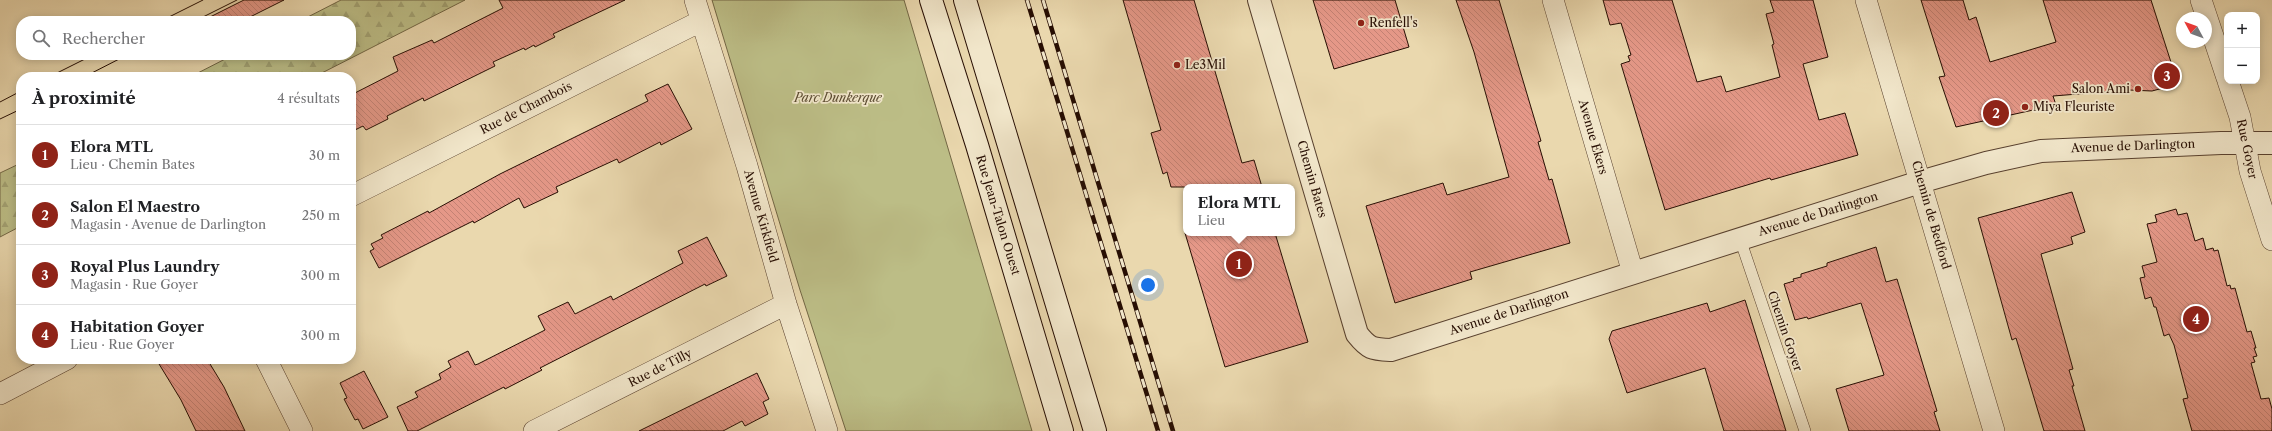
<!DOCTYPE html>
<html lang="fr">
<head>
<meta charset="utf-8">
<style>
	:root { --surface:#fff; --page:#f2f2f2; --text:#202124; --muted:#757577; --line:#e0e0e0; --accent:#8f2418 }
	body { margin:0; font-family:"Libre Caslon Text",serif; background:var(--page); color:var(--text) }
	.controls { position:absolute; right:12px; top:12px; display:grid; overflow:hidden; border-radius:8px; box-shadow:0 2px 10px #0003 }
	.controls button { width:36px; height:36px; display:grid; place-items:center; padding:0; border:0; border-bottom:1px solid var(--line); background:var(--surface); color:var(--text); font:20px sans-serif }
	.compass { position:absolute; left:2176px; top:12px; width:36px; height:36px; border-radius:50%; background:var(--surface); box-shadow:0 2px 10px #0003; rotate:311deg }
	.you { position:absolute; left:1148px; top:285px; width:14px; height:14px; margin:-10px; border:3px solid #fff; border-radius:50%; background:#1a73e8; box-shadow:0 0 0 6px #1a73e833 }
	.badge { display:grid; place-items:center; width:26px; height:26px; border-radius:50%; background:var(--accent); color:#fff; font-size:13px; font-weight:700 }
	.pin { position:absolute; translate:-50% -50%; border:2px solid #fff; box-shadow:0 1px 4px #0006 }
	.popup { position:absolute; left:1183px; top:184px; width:112px; height:52px; box-sizing:border-box; display:grid; place-content:center; border-radius:8px; background:var(--surface); filter:drop-shadow(0 1px 3px #0005); font-size:13px; white-space:nowrap; color:var(--muted) }
	.popup b { font-size:15px; color:var(--text) }
	.popup::after { content:''; position:absolute; left:50%; top:100%; margin-left:-8px; border:8px solid transparent; border-top-color:var(--surface) }
	.list { margin:0; padding:0; list-style:none }
	h2 { display:flex; justify-content:space-between; align-items:center; height:52px; margin:0; padding:0 16px; font-size:17px }
	h2 small { font-size:13px; font-weight:400; color:var(--muted) }
	.list li { display:grid; grid-template-columns:26px 1fr auto; gap:12px; align-items:center; box-sizing:border-box; height:60px; padding:0 16px; border-top:1px solid var(--line) }
	.list b { display:block; font-size:15px; white-space:nowrap }
	.list p { margin:0; font-size:13px; white-space:nowrap; color:var(--muted) }
	.list em { font-size:13px; font-style:normal; color:var(--muted) }
	.icon { flex:none; width:22px; height:22px; fill:none; stroke:currentColor; stroke-width:2; stroke-linecap:round; stroke-linejoin:round }
	.map { position:relative; flex:none; width:2272px; height:431px; overflow:hidden }
	.search { position:absolute; background:var(--surface); box-shadow:0 2px 10px #0003; left:16px; top:16px; width:340px; height:44px; display:flex; align-items:center; gap:10px; box-sizing:border-box; padding:0 14px; border-radius:16px; color:var(--muted); font-size:15px }
	.panel { position:absolute; background:var(--surface); box-shadow:0 2px 10px #0003; left:16px; top:72px; width:340px; height:292px; border-radius:16px }
	.map>svg:first-child { display:block }
</style>
</head>
<body>
<div class="map">
<svg width="2272" height="431" viewBox="0 0 2272 431">
	<defs>
		<pattern id="forest-firs" width="22" height="20" patternUnits="userSpaceOnUse"><rect width="22" height="20" fill="#bcbd86"/><path d="M5 1l3.5 6h-7zM16 11l3.5 6h-7z" fill="#a2a172"/></pattern>
		<pattern id="building-back-hatch" width="6" height="6" patternUnits="userSpaceOnUse"><rect width="6" height="6" fill="#e59888"/><path d="M-1 5l2 2M0 0l6 6M5-1l2 2" fill="none" stroke="#c48274"/></pattern>
	</defs>
	<rect width="100%" height="100%" fill="#ead8ae"/>
	<filter id="stains"><feTurbulence type="fractalNoise" baseFrequency=".005" numOctaves="4"/><feColorMatrix values="0 0 0 0 .2 0 0 0 0 .09 0 0 0 0 .02 0 0 0 .5 -.17"/></filter>
	<radialGradient id="worn" r=".72"><stop offset=".6" stop-color="#630" stop-opacity="0"/><stop offset="1" stop-color="#630" stop-opacity=".3"/></radialGradient>
	<path fill="url(#forest-firs)" stroke="#726644" d="M341,0h124l-151,77h-124l43,-22h118v-34h-51z
		M21,163v63l-21,11v-64z"/>
	<path fill="#bcbd86" stroke="#726644" d="M712,0h192l128,431h-186l-46,-141z"/>
	<path fill="url(#building-back-hatch)" stroke="#270e03" d="M244,0h40l-42,21h-40z
		M499,0h126l-72,34 2,3 -20,10 -1,-2 -9,5 -1,-2 -31,14 2,4 -71,35 -1,-3 -36,18 1,3 -22,11 -3,-4 -12,6v-37l47,-24 -5,-14 39,-17 2,3 69,-35z
		M1123,0h71l48,163 12,-3 8,27h-91l-4,-15 -4,2 -12,-41 10,-3z
		M1313,0h82l14,47 -75,22z
		M1456,0h43l42,141 -3,1 11,38 3,-1 18,64 -100,29 2,7 -77,24 -29,-97 77,-23 4,12 62,-18 -35,-125z
		M1603,0h69l25,82 24,-6 5,16 54,-15 -8,-32 2,-1 -8,-30 8,-2 -4,-12h43l15,57 -25,7 16,56 26,-7 13,42 -87,25 -1,-2 -105,32 -44,-146 9,-3 -2,-5 3,-1 -10,-32 -11,2z
		M1921,0h42l6,20 7,-3 14,45 66,-20 -13,-42h108l27,84 -26,7 -23,-1 -76,6 3,9 -100,22 -17,-50 6,-1z
		M668,84l24,45 -31,16 -1,-3 -41,21 -2,-4 -61,28 2,5 -34,16 -5,-10 -45,25 -1,-2 -94,47 -9,-17 4,-2 -3,-5 12,-6 -2,-3 47,-24 1,2 71,-39 148,-73 -3,-6z
		M2072,192l13,40 -14,5 2,7 -32,10 32,115 -4,1 5,16h-2l13,45h-41l-28,-93 -4,2 -34,-122z
		M2176,209l2,6 9,-2 8,28 8,-3 3,12 7,-2 1,3 4,-1 9,36 3,-1 1,4 4,-1 12,44 4,-1 5,17h-2l3,8 -4,1 2,5 -4,1 10,36 8,-1 3,11v22h-80l-9,-32 5,-1 -14,-53 -5,-11 -5,2 -8,-29h-2l-3,-10 -6,2 -5,-21 5,-1 -3,-11 15,-4 -10,-38 10,-2 -2,-7z
		M1185,233h90l33,109 -83,25z
		M707,237l20,39 -21,10 -1,-2 -165,84 2,2 -37,19 -1,-2 -87,44h-9l-11,-24 21,-10 -3,-5 26,-13 -2,-5 12,-7 -3,-6 20,-10 7,14 3,-1 67,-34 -7,-14 30,-14 7,12 36,-18 2,4 70,-37 -5,-12z
		M1876,247l10,35 11,-3 40,132 -3,1 6,19h-91l-13,-42 48,-14 -23,-72 -53,16 -1,-2 -12,3 -11,-36 10,-3 -1,-2 8,-2v-3l26,-8v-3z
		M1745,300l41,131h-62l-19,-63 -78,25 -18,-54 3,-8 95,-28 3,9z
		M156,359h51l17,28 21,44h-49l-15,-31z
		M364,371l24,46 -25,12 -5,-10 -3,1 -11,-21 3,-1 -7,-15z
		M757,373l12,26 -6,3 5,12 -23,12 -3,-5 -19,10h-84z"/>
	<g fill="none" stroke-linecap="round" stroke-linejoin="round">
		<defs>
			<path id="service" d="M1740,239l65,192"/>
			<path id="minor" d="M695,0l52,166 39,138 41,127
				M1553,0l80,273
				M1866,0l128,431
				M2201,0l26,78
				M2228,81l12,36 10,54 22,69
				M351,196l350,-175
				M266,359l36,72
				M0,394l67,-35
				M534,431l252,-127"/>
			<path id="tertiary" d="M1259,0l98,334c12,15 15,15 34,16l529,-168 66,-19 55,-12 180,-8h51"/>
			<path id="secondary" d="M931,0l46,145 85,286
				M965,0l130,431"/>
		</defs>
		<use href="#service" stroke="#58402e" stroke-width="12"/>
		<use href="#minor" stroke="#58402e" stroke-width="22"/>
		<use href="#tertiary" stroke="#58402e" stroke-width="24"/>
		<use href="#secondary" stroke="#270e03" stroke-width="24"/>
		<use href="#service" stroke="#f1e6ca" stroke-width="11"/>
		<use href="#minor" stroke="#f1e6ca" stroke-width="21"/>
		<use href="#tertiary" stroke="#f1e6ca" stroke-width="22"/>
		<use href="#secondary" stroke="#f1e6ca" stroke-width="22"/>
		<path stroke="#270e03" stroke-width="1" d="M161,21l42,-21
			M195,21l42,-21
			M49,77l44,-22
			M84,77l43,-22
			M0,102l21,-11
			M0,119l21,-10"/>
		<defs>
			<path id="rail" d="M1027,0l131,431
				M1043,0l130,431"/>
		</defs>
		<use href="#rail" stroke="#270e03" stroke-width="4.5"/>
		<use href="#rail" stroke="#f1e6ca" stroke-width="3" stroke-dasharray="9" stroke-linecap="butt"/>
	</g>
	<g fill="#8f2418" stroke="#f1e6ca" stroke-width="1.5">
		<circle cx="1361" cy="23" r="4"/>
		<circle cx="1177" cy="65" r="4"/>
		<circle cx="2138" cy="89" r="4"/>
		<circle cx="2025" cy="107" r="4"/>
	</g>
	<g text-anchor="middle" stroke-width="3.5" stroke-linejoin="round" paint-order="stroke">
		<g font-size="12" fill="#270e03" stroke="#f1e6ca" text-anchor="start">
			<text x="1369" y="27">Renfell's</text>
			<text x="1185" y="69">Le3Mil</text>
			<text x="2130" y="93" text-anchor="end">Salon Ami</text>
			<text x="2033" y="111">Miya Fleuriste</text>
		</g>
		<g font-size="12" font-style="italic" fill="#5b4b31" stroke="#f1e6ca">
			<text x="838" y="102">Parc Dunkerque</text>
		</g>
		<g font-size="12" fill="#270e03" stroke="#f1e6ca">
			<text transform="translate(526 108) rotate(-27)" y="4">Rue de Chambois</text>
			<text transform="translate(1593 137) rotate(74)" y="4">Avenue Ekers</text>
			<text transform="translate(2133 146) rotate(-2)" y="4">Avenue de Darlington</text>
			<text transform="translate(2247 149) rotate(78)" y="4">Rue Goyer</text>
			<text transform="translate(1312 179) rotate(74)" y="4">Chemin Bates</text>
			<text transform="translate(1818 214) rotate(-17)" y="4">Avenue de Darlington</text>
			<text transform="translate(998 215) rotate(73)" y="4">Rue Jean-Talon Ouest</text>
			<text transform="translate(1931 215) rotate(74)" y="4">Chemin de Bedford</text>
			<text transform="translate(761 216) rotate(74)" y="4">Avenue Kirkfield</text>
			<text transform="translate(1509 312) rotate(-18)" y="4">Avenue de Darlington</text>
			<text transform="translate(1785 331) rotate(71)" y="4">Chemin Goyer</text>
			<text transform="translate(660 368) rotate(-27)" y="4">Rue de Tilly</text>
		</g>
	</g>
	<rect width="100%" height="100%" filter="url(#stains)"/>
	<rect width="100%" height="100%" fill="url(#worn)"/>
</svg>
<div class="controls">
<button>+</button>
<button>−</button>
</div>
<svg class="compass" viewBox="-18 -18 36 36"><path d="M0-13l5 13h-10z" fill="#e53935"/><path d="M0 13l5-13h-10z" fill="#757577"/></svg>
<div class="you"></div>
<div class="pin badge" style="left:1239px;top:264px">1</div>
<div class="popup"><b>Elora MTL</b>Lieu</div>
<div class="pin badge" style="left:1996px;top:113px">2</div>
<div class="pin badge" style="left:2167px;top:76px">3</div>
<div class="pin badge" style="left:2196px;top:319px">4</div>
<div class="search"><svg class="icon" aria-label="search" viewBox="0 0 24 24"><circle cx="10" cy="10" r="6"/><path d="M15 15l6 6"/></svg>Rechercher</div>
<section class="panel">
<h2>À proximité<small>4 résultats</small></h2>
<ul class="list">
<li><span class="badge">1</span><div><b>Elora MTL</b><p>Lieu · Chemin Bates</p></div><em>30 m</em></li>
<li><span class="badge">2</span><div><b>Salon El Maestro</b><p>Magasin · Avenue de Darlington</p></div><em>250 m</em></li>
<li><span class="badge">3</span><div><b>Royal Plus Laundry</b><p>Magasin · Rue Goyer</p></div><em>300 m</em></li>
<li><span class="badge">4</span><div><b>Habitation Goyer</b><p>Lieu · Rue Goyer</p></div><em>300 m</em></li>
</ul>
</section>
</div>
</body>
</html>
